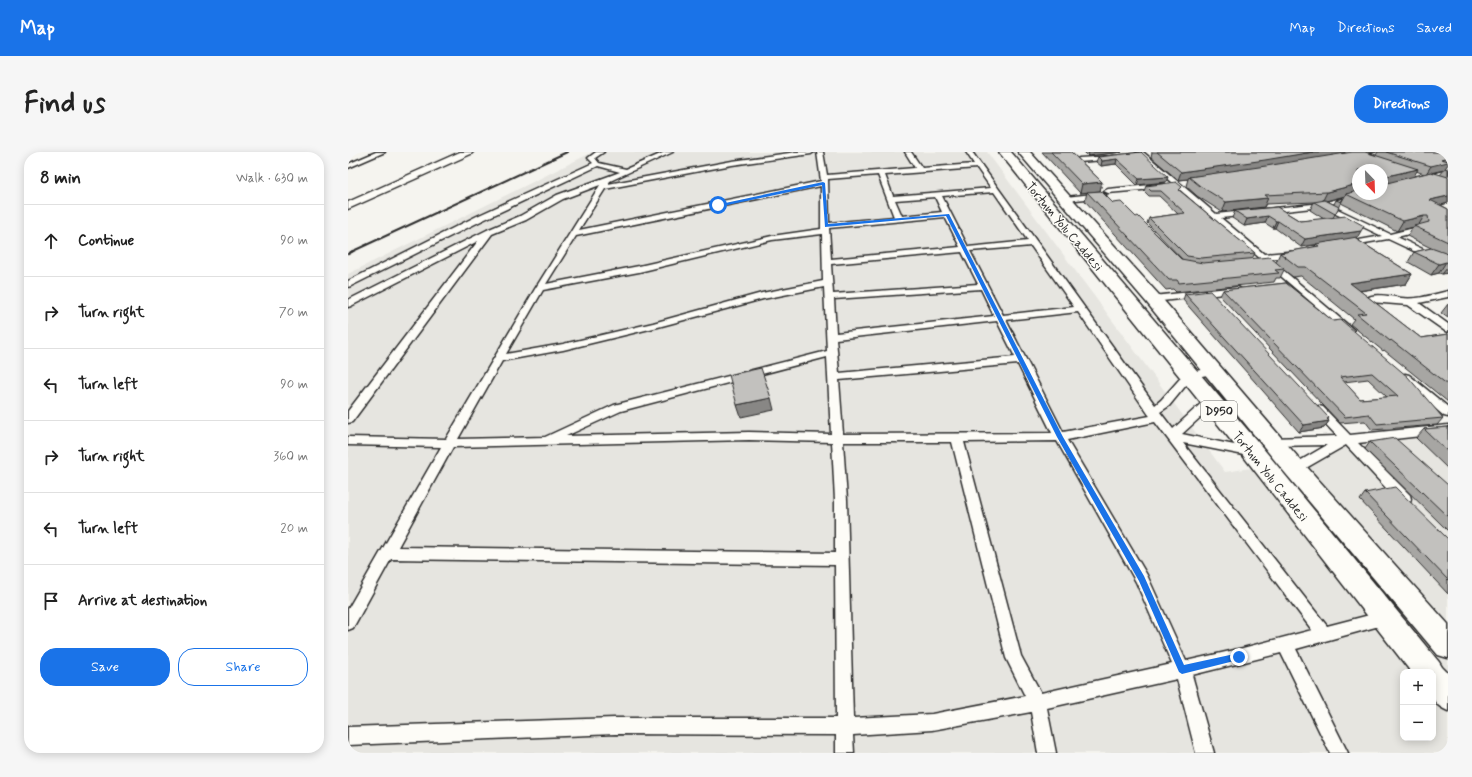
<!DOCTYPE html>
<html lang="en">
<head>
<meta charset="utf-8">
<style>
	:root { --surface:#fff; --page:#f6f6f6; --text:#222; --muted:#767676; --line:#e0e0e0; --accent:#1a73e8 }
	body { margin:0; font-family:Mynerve,sans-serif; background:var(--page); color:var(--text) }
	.controls { position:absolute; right:12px; bottom:12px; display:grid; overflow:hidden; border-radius:8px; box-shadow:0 2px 10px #0003 }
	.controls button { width:36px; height:36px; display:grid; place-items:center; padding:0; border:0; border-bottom:1px solid var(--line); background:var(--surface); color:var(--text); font:20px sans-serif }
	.compass { position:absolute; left:1004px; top:12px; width:36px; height:36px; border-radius:50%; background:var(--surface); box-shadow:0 2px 10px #0003; rotate:157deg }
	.stop { position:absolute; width:12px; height:12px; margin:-9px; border:3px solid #1a73e8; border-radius:50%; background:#fff }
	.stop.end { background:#1a73e8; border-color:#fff; box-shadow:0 1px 4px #0008 }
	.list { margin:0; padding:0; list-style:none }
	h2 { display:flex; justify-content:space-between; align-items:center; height:52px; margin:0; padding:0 16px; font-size:17px }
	h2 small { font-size:13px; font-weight:400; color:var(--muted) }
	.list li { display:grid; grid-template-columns:26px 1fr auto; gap:12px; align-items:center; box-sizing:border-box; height:72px; padding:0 16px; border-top:1px solid var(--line) }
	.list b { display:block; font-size:15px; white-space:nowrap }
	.list em { font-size:13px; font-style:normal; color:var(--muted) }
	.actions { display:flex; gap:8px; padding:12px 16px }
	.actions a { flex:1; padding:9px 0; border:1px solid var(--accent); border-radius:16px; text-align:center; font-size:14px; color:var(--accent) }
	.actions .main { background:var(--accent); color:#fff }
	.icon { flex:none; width:22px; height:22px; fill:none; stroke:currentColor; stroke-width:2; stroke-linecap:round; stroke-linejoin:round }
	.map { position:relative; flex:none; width:1100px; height:601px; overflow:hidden; border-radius:16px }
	header { display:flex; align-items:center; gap:24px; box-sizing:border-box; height:56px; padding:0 20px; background:var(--accent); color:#fff }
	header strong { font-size:19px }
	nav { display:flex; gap:22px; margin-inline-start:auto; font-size:14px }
	.intro { display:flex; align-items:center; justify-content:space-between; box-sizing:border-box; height:96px; padding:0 24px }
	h1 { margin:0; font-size:28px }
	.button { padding:10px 18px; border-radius:16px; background:var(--accent); color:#fff; font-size:14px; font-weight:700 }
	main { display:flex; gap:24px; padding:0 24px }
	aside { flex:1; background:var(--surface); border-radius:16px; box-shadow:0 2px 10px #0003 }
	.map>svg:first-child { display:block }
</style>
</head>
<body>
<header>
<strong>Map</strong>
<nav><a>Map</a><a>Directions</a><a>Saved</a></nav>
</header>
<div class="intro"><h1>Find us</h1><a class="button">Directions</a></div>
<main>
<aside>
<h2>8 min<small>Walk · 630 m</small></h2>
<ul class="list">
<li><svg class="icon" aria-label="ahead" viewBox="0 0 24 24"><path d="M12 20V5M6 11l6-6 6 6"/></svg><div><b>Continue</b></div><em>90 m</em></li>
<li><svg class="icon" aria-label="right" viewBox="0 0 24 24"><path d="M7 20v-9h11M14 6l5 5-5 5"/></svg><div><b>Turn right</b></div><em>70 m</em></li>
<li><svg class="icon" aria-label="left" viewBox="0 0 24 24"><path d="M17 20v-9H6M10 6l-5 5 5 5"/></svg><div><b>Turn left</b></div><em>90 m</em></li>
<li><svg class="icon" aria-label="right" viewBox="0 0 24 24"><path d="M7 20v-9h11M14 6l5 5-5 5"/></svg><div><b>Turn right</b></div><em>360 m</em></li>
<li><svg class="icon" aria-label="left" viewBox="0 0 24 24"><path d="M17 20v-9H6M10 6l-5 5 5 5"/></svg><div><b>Turn left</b></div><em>20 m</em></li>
<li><svg class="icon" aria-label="arrive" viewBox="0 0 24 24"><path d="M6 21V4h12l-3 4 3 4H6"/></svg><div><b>Arrive at destination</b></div></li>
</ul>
<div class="actions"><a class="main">Save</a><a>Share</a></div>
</aside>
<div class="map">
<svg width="1100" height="601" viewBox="0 0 1100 601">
	<rect width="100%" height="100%" fill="#f5f4ef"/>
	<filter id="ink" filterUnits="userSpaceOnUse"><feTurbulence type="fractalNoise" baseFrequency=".025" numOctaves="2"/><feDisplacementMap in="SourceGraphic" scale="8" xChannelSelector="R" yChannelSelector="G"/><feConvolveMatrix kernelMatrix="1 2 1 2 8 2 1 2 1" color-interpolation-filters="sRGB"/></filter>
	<g filter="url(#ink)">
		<path fill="#e6e5e0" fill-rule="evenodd" d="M245,0h394l238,320 64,-10 57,-22 102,-11v324h-1100v-479zM1055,520h30v66h-30z"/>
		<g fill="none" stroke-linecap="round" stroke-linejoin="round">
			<defs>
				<path id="street" d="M28,0h9l-37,16v-4z
					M248,0h8l-9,6 4,5 27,6 39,-17h8l-63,29 -2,3 124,-23 65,-9h17l-3,2 -79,11 -127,24 -26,41 242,-49 -4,-29h6l4,23 88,-7 -10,-16h6l11,16 52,-4 -8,-12h6l183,253 6,-5 24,-27 28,-5 4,1 1,2 -1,2 -25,5 -23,28 -9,6 13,17 34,-31h8l2,3 -2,3 -33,30 76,16 2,3 -2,3 -4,1 -71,-14 144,183 58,-15 5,2 3,5 -3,5 -94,26 52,104h-18l-49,-100 -89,22 22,78h-18l-19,-74 -130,29 9,45h-18l-7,-41 -99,18 -79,5 1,18h-18v-18l-221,-1 -267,11v-18l267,-9h221l-1,-153 -444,-6 -38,69 -5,2v-21l93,-162 -93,-2v-8l98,2 89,-150 65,-104 -37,14 -37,21 -34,14 -140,188 -4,1v-12l130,-170 -127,65 -3,1v-7l139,-70 33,-14 37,-21 63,-23 -22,-6 -115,54 -132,66 -3,1v-6l129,-65 116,-53 -5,-5zM629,16l14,20 -98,8 -8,-21zM530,23l16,42 -65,6 -1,-44zM473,34v43l-49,7 -133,30 -93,18 30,-48zM646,40l34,49 -60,6 -26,-51zM587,45l7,15 -40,4 -7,-16zM597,65l15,30 -129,12 -2,-31zM474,82l1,47 -61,12 -109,30 -90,21 -57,10 37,-64 96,-18 133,-32zM683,94l43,61 -71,8 -33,-64zM614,100l16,32 -145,10 -2,-30zM476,135l3,64 -213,54 -69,32 -87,2 44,-78 61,-11 95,-23 105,-28zM633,137l13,27 -158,17 -2,-34zM730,160l71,103 1,1 -87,16 -57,-112zM649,169l18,36 -176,16 -3,-34zM479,205l4,77 -82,-2 -183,4 55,-25zM670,212l34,69 -209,1 -4,-54zM807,270l157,208 -73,19 -53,12 -39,-86 -80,-135zM401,288l83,2 3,58v53l-437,-6 55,-100zM709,289l79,141 36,82 -131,29 -20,-37 -57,-214zM495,290h109l54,216 19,38 -93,18 -79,4 -6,-218z
					M788,0h7l73,62 106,-11 36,-9h11l-40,11 61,29 28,-7h3v4l-24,6 51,24v6l-60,-28 -46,8 -1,-2 1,-2 40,-7 -61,-29 -100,11 43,36 34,-3 1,2 -1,2 -28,4 84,71 -5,3 -3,-1z
					M1030,0h10l-25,8 -3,-2z
					M766,4l3,2 -1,1 -37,3 -3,-2 3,-2z
					M1100,18v4l-26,6 -3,-2z
					M813,32h3v4l-56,5 -4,-2 4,-2z
					M754,41l4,2 -1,2 -39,4 -4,-2 4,-2z
					M890,135l5,3 -2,2 -88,10 -5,-3 5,-3z
					M1100,139v6l-29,6 29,21v8l-3,-1 -37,-26 -37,-3 -5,-3c7,-7 26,-2 35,-1 16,2 31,-3 47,-7z
					M1057,222l4,1 39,32v10l-4,-1 -43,-37 -1,-2 1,-2z
					M971,254l4,1 27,28 98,-10v8l-90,10 52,52 1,4 -1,4 -5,1 -5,-1 -54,-58 -47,27 -4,2 -4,-2 -2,-3 2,-3 36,-21 -55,1 -4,-1 -2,-3 2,-3 4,-1 65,-2 -22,-23 -2,-3 2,-3z"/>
				<path id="secondary" d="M112,0h13l-2,2 -123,55v-7z"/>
				<path id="highway" d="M651,0h12l246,289 182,221 3,5 6,6v38c-21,-9 -15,-19 -15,-39h-22l-170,-219z
					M670,0h12l129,143 138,161 151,168v34l-10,-3 -157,-187 -134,-165z"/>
			</defs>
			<use href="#street" stroke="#2b2b2b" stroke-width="3"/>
			<use href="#secondary" stroke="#2b2b2b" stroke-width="3"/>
			<use href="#highway" stroke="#2b2b2b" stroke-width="3"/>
			<use href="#street" fill="#fdfcf7" fill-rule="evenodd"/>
			<use href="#secondary" fill="#fdfcf7" fill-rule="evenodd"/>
			<use href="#highway" fill="#fdfcf7" fill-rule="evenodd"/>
			<path stroke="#2b2b2b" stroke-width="2" d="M3,100l216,-100"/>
			<path stroke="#2b2b2b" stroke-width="2.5" d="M0,102l5,-3"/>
		</g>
		<path fill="#a7a6a3" stroke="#2b2b2b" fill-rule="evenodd" d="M694,0h29l31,30 -2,9 -20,2z
			M736,0h38l-34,4z
			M793,0l25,30 -29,3 -21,-21 -15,2 -5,-4 2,-5z
			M804,0h193v1l7,-1h24l-8,1 8,2 2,-3h70v12l-4,5 4,-1v35l-7,2 7,4v64l-6,1 -3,-1 -8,2 -23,-13 6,-10 17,-4 -24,-12 6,-9 -16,4 -56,-28 4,-7 -20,5 9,3 2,-4 7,-2 -10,20 23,21 56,35 -6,10 -46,7 61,47 27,-4v68l-64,-52 -1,1 -33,-27 4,-5 -53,-43 -8,1 -9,-7 -4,8h-4l-2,4 -98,10 -3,-3 -7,1 -81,-89 2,-9 26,11 23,14 45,42 2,1 -36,-37 2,-5 29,-4 -19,-18h-10l-5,-5 2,-5 34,5 75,62 -3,6 24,3 4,-9 34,-6 2,-2 -15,2 -26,-19h-2l-8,-5 -21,3 -12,-8 3,-7 42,-4 23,14 24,-2 -14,-9 4,-8 -48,2 -2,3 -42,5 -25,-16 -11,-10 2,-7 -10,1 -27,-23zM1010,18h24v24h-24zM1096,18l-4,5 -8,-2zM1068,19l8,3 -11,2z
			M938,131l157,135 -6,7 -65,5 -7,-9 -25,2 -120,-127 3,-6zM1020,227l19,18 -27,2 -16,-17z
			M837,142l144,124 -1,2 1,1 -5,7 -25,4 -116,-132z
			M1100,152v14l-7,-5z
			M1100,275v42l-32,-31 8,-9z
			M1022,290l78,43v46l-83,-82z
			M1017,341l83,46v55l-88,-94z"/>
		<path fill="#888785" stroke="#2b2b2b" d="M741,0h33l-34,4z
			M965,0h32l-1,2 -82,15 -73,8 -1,2 -10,1 3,-8z
			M1100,5v7l-4,6 -18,4 5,-8 10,-7z
			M769,7l-1,5 -15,2 1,-5z
			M1070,17l-5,9 -31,7 5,-9z
			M820,25l-2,5 -29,3 2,-6z
			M754,30l-2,9 -20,2 2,-9z
			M1010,32v8l-12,2 -1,2 -23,6 5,-10z
			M1100,44v7l-24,7 6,-10z
			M920,46l-4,9 -42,5 4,-10z
			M920,64l-3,7 -21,3 3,-7z
			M1076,64l-6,10 -21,5 6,-10z
			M928,69h2l-3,7h-2z
			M1013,79l-4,7 -56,9 4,-8z
			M1098,110l-7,11 -8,2 8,-11z
			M1100,115v6l-6,1z
			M1064,122l-6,10 -62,9 6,-10z
			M423,246l3,12 -33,7 -4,-12z
			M981,269l-5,7 -25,4 5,-7z"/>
		<path fill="#c2c1be" stroke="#2b2b2b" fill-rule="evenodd" d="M703,0h20l31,30 -20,2z
			M793,0l27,25 -29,2 -22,-20 -15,2 -4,-4z
			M809,0h156l-48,8 -84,12z
			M1004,0h13l53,17 -31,7v7l44,-11 17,5v19l-18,4 18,9v33l-34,-16 15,-4 -1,-6h-4l-21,5 -57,-27 12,-3v3h24v-24h-24v14l-31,8 -63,3 4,3 -42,4 -26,-16 -11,-9 77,-11z
			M1038,0h62v5l-7,2 7,2v1l-17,4z
			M828,30l6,5 -3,3 76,63 -54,5 -14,-2 -38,-38 36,-5 -24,-22h-10l-5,-5z
			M753,39l12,12 8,-1 15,15 2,-1 43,43 22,4 67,-6 14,12 -9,1 4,3 -100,10 -2,-3h-8l-82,-88z
			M995,46l-2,4 -5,-2z
			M977,48l14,7 -4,7 -21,-12z
			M929,55l23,14 46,-5 18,10 -3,5 -56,8 -27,-18h-2l-8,-5 -21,3 -12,-8z
			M1009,85l-1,2 56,35 -62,9 71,55 27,-4v51l-57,-45 -1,1 -33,-27 9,-1 -60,-46h-8l-18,-14 39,-7 -3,-2z
			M1083,96l17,6v9l-2,-1 -7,2 -25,-12z
			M938,131l47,38 8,-1 67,57 35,41 -66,6 -8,-10 -24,3 -122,-127zM1024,221l26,23 -38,3 -20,-22z
			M862,139l119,127 -2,1 2,2 -25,4 -119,-131z
			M413,216l10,30 -34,7 -8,-30z
			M1100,275v25l-24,-23z
			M1047,286l53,47v32l-78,-75z
			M1047,335l53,52v41l-83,-87z"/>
	</g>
	<path fill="#1a73e8" d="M475,30l2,1 3,41 121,-10 114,223 81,139 40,89 55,-12 3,1 1,3 -1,2 -60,15 -3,-2 -40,-91 -82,-144 -111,-221 -121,11 -3,-42 -104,22 -2,-2z"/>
	<g text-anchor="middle" stroke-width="3" stroke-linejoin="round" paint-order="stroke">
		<rect fill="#fdfcf7" stroke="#6a6a68" stroke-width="1" x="853" y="249" width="36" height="20" rx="3"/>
		<g font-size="12" font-weight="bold" fill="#2b2b2b">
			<text x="871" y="263">D950</text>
		</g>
		<g font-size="13" fill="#2b2b2b" stroke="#fdfcf7">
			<text transform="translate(717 74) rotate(50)" y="5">Tortum Yolu Caddesi</text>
			<text transform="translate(923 324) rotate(51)" y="5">Tortum Yolu Caddesi</text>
		</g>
	</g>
</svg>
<div class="controls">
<button>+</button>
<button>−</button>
</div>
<svg class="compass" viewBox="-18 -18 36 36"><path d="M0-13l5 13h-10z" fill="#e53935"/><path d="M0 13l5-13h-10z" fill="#767676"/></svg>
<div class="stop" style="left:370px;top:53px"></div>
<div class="stop end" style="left:891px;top:505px"></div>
</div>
</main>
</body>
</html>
